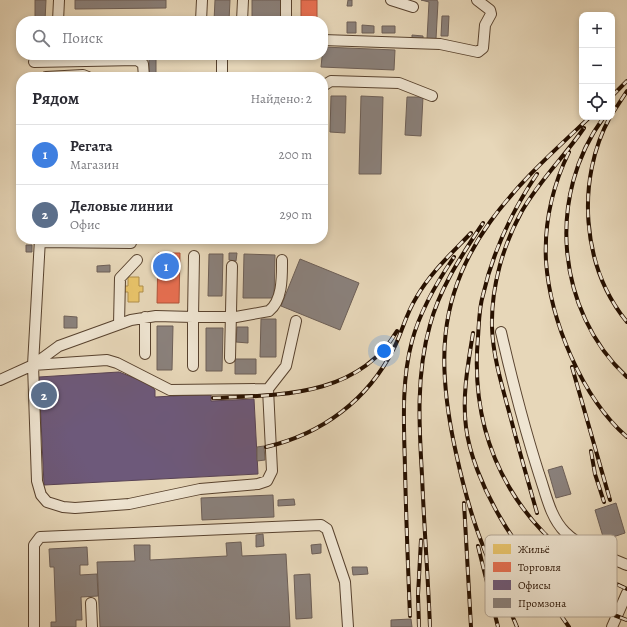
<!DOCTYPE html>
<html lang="ru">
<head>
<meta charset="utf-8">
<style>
	:root { --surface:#fff; --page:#f2f2f3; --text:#2b2b33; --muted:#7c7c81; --line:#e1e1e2; --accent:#8f2418 }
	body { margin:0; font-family:Alegreya,serif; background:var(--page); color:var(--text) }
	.controls { position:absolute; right:12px; top:12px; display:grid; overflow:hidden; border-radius:8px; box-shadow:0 2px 6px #0003 }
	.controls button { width:36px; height:36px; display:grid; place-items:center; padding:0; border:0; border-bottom:1px solid var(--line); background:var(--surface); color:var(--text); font:20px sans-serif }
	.you { position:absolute; left:384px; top:351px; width:14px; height:14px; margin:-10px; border:3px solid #fff; border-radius:50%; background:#1a73e8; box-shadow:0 0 0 6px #1a73e833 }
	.badge { display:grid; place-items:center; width:26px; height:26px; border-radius:50%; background:var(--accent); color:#fff; font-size:13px; font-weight:700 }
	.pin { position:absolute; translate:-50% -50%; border:2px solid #fff; box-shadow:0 1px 4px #0006 }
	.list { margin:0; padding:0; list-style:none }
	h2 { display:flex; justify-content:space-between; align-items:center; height:52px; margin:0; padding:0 16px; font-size:17px }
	h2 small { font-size:13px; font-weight:400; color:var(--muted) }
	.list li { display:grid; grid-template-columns:26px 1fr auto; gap:12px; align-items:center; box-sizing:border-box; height:60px; padding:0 16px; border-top:1px solid var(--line) }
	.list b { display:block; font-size:15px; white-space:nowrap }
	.list p { margin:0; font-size:13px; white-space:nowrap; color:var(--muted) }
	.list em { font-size:13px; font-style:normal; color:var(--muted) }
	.icon { flex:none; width:22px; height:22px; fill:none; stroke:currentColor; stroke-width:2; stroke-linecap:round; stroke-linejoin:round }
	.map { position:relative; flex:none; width:627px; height:627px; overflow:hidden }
	.search { position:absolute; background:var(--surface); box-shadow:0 2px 6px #0003; left:16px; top:16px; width:312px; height:44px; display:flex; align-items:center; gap:10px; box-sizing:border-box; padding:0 14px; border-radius:16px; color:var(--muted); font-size:15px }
	.panel { position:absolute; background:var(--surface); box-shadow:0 2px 6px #0003; left:16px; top:72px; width:312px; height:172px; border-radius:16px }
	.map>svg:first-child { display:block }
</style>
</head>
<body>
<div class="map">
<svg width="627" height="627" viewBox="0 0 627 627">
	<rect width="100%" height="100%" fill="#e7d7b9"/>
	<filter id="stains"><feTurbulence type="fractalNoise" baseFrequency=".005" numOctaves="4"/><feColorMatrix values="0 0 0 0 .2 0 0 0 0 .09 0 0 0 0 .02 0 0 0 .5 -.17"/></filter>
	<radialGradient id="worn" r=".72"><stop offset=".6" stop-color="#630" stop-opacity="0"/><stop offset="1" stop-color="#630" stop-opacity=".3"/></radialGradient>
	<path fill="#e9c46a" stroke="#af8e4a" d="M128,277h11v9h4v6h-4v10h-11v-10h-5v-6h5z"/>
	<path fill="#e76f51" stroke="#ae5339" d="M301,0h16v21h-16z
		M158,253h22l-1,50h-22z"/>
	<path fill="#6d597a" stroke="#584355" d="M119,372l28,11 8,7v7l56,-3v7l43,-2 4,75 -214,11 -5,-108z"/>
	<path fill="#8a817c" stroke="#6d5f57" d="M35,0h11l-1,21h-10z
		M75,0h91v8l-91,1z
		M215,0h15l-1,21h-15z
		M252,0h29v21h-29z
		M348,0h4v6h-5z
		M421,0h16l1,2 -2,37h-9l2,-37z
		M442,16h7l-1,20h-7z
		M347,22h9v11h-9z
		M362,25l12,1v7h-12z
		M382,26h13v7h-13z
		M412,35l11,1v3h-11z
		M323,47l72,3 -1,20 -73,-3z
		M32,55h124v22h-7v-22l-117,3z
		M331,96h15l-1,37 -15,-1z
		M361,96l22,1 -2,77h-22z
		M407,97h16l-2,39 -16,-1z
		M26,245h6v7h-6z
		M229,253h8l-1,8 -7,-1z
		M209,254h14l-1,42h-14z
		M244,254l31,1 -1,43h-31z
		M300,259l59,24 -19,47 -59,-24z
		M110,265v7h-13v-6z
		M64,316l13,1v11h-13z
		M261,319h15v38h-16z
		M157,326h16l-1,44h-15z
		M237,327h11v16l-12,-1z
		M206,328h17l-1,43h-16z
		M235,359h21v15h-21z
		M264,446l1,14 -8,1v-14z
		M562,466l9,28 -15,4 -8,-28z
		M273,495l1,22 -72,3 -1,-22z
		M294,499l1,6 -17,1v-6z
		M616,503l9,30 -21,7 -9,-30z
		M263,534l1,12 -8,1v-12z
		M241,542l1,14 44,-2 4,73h-190l-3,-65 38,-1 -1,-16h16v15l77,-4 -1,-13z
		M321,544v9l-9,1 -1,-9z
		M87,547l1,18h-8v10l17,-1 1,22 -17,1 1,23h-6v7h-25v-5h5l-2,-55h-4l-1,-18z
		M352,567h15l1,7 -15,1z
		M310,574l2,44 -16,1 -2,-44z
		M411,619l1,8h-21v-7z"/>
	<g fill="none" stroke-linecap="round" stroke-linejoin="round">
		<defs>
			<path id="minor" d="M391,0l22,7
				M58,21l1,-21
				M201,21l1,-21
				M242,21l1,-21
				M286,21v-21
				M323,40l117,4 38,8 5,-4 2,-23 6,-11 -1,-4 -13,-10
				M222,55v22
				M34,62l103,-2 6,4 1,13
				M46,77l37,-2 5,2
				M323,86l8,-5 68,2 33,13
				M40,242l91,1
				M145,317v37
				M119,324l1,-46 17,-18
				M501,332c11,48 23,95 38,142 7,20 11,43 26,58 16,16 41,24 62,33
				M230,358l2,-92
				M33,365l4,116 4,14 6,7 16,5 12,1 54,-4 71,-15 58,-5 9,-3 5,-10 -4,-82 18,-23 10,-45
				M33,365l74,-5 10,3 53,27 98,-1
				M33,365l26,-19 72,-26 25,-4 37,1 1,-61
				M193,366v-49h43l33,-6c14,-11 13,-35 13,-51
				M0,380l33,-15 7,-126
				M91,603l1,24
				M34,627v-82l6,-8 281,-12 6,4 18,53 3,45
				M612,627l15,-34"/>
		</defs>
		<use href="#minor" stroke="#58422e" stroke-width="12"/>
		<use href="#minor" stroke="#efe5d2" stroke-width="10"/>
		<defs>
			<path id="rail" d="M612,96l15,-15
				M612,114l15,-23
				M604,117c-58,78 -48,194 23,260
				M610,117c-34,62 -29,149 17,205
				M569,152c-16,33 -25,71 -23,109 4,59 36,137 81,176
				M537,174c-25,37 -44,77 -54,121 -4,13 -4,28 -5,42 -10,112 45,207 149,252
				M473,333c-5,31 -11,63 -7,94 6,52 53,135 97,164 19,12 43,21 64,29
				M572,367l38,133
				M213,398c67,-3 145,-1 184,-67
				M266,447c56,-13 102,-47 128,-99 8,-16 12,-34 22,-50 14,-25 35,-44 55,-65
				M591,451l4,23 9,28
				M464,503l7,124
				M537,513c-9,-32 -18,-63 -26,-94 -8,-30 -18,-61 -19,-92 -1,-40 11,-82 30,-116 18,-31 42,-54 62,-83
				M478,546l20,81
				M527,562l17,29 25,36
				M410,616c-2,-49 -4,-99 -5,-148 -1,-42 -4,-86 7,-127 8,-30 25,-59 42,-84
				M419,627l-1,-32 3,-55
				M430,627c-2,-51 -6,-101 -8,-152 -3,-50 -6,-101 8,-150 10,-38 32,-70 53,-102
				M517,627c-11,-27 -24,-53 -34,-81 -12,-30 -20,-61 -27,-93 -19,-86 -20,-156 34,-231 28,-39 65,-72 100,-105"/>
		</defs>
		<use href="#rail" stroke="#281100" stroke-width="4"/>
		<use href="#rail" stroke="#efe5d2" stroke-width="2.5" stroke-dasharray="8" stroke-linecap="butt"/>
	</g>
	<rect x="485" y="535" width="132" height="82" rx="6" fill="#efe5d2" stroke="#b3a593" stroke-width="1"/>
	<rect x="493" y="544" width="18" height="10" fill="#e9c46a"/>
	<rect x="493" y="562" width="18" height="10" fill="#e76f51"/>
	<rect x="493" y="580" width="18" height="10" fill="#6d597a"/>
	<rect x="493" y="598" width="18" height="10" fill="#8a817c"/>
	<g font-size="11" fill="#281100">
		<text x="518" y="553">Жильё</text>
		<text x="518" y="571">Торговля</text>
		<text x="518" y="589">Офисы</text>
		<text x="518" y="607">Промзона</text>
	</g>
	<rect width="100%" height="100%" filter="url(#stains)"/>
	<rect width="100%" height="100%" fill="url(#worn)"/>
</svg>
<div class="controls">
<button>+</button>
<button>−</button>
<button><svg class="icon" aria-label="locate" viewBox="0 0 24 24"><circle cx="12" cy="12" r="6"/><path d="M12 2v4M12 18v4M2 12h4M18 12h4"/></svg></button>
</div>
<div class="you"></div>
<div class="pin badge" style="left:166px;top:266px;background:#3f7fe0">1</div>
<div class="pin badge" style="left:44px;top:395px;background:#5c6f8a">2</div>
<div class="search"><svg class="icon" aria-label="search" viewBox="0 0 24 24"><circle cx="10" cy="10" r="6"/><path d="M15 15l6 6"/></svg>Поиск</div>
<section class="panel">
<h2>Рядом<small>Найдено: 2</small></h2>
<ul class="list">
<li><span class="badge" style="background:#3f7fe0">1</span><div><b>Регата</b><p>Магазин</p></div><em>200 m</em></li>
<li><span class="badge" style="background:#5c6f8a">2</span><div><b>Деловые линии</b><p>Офис</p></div><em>290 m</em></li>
</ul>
</section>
</div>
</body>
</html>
